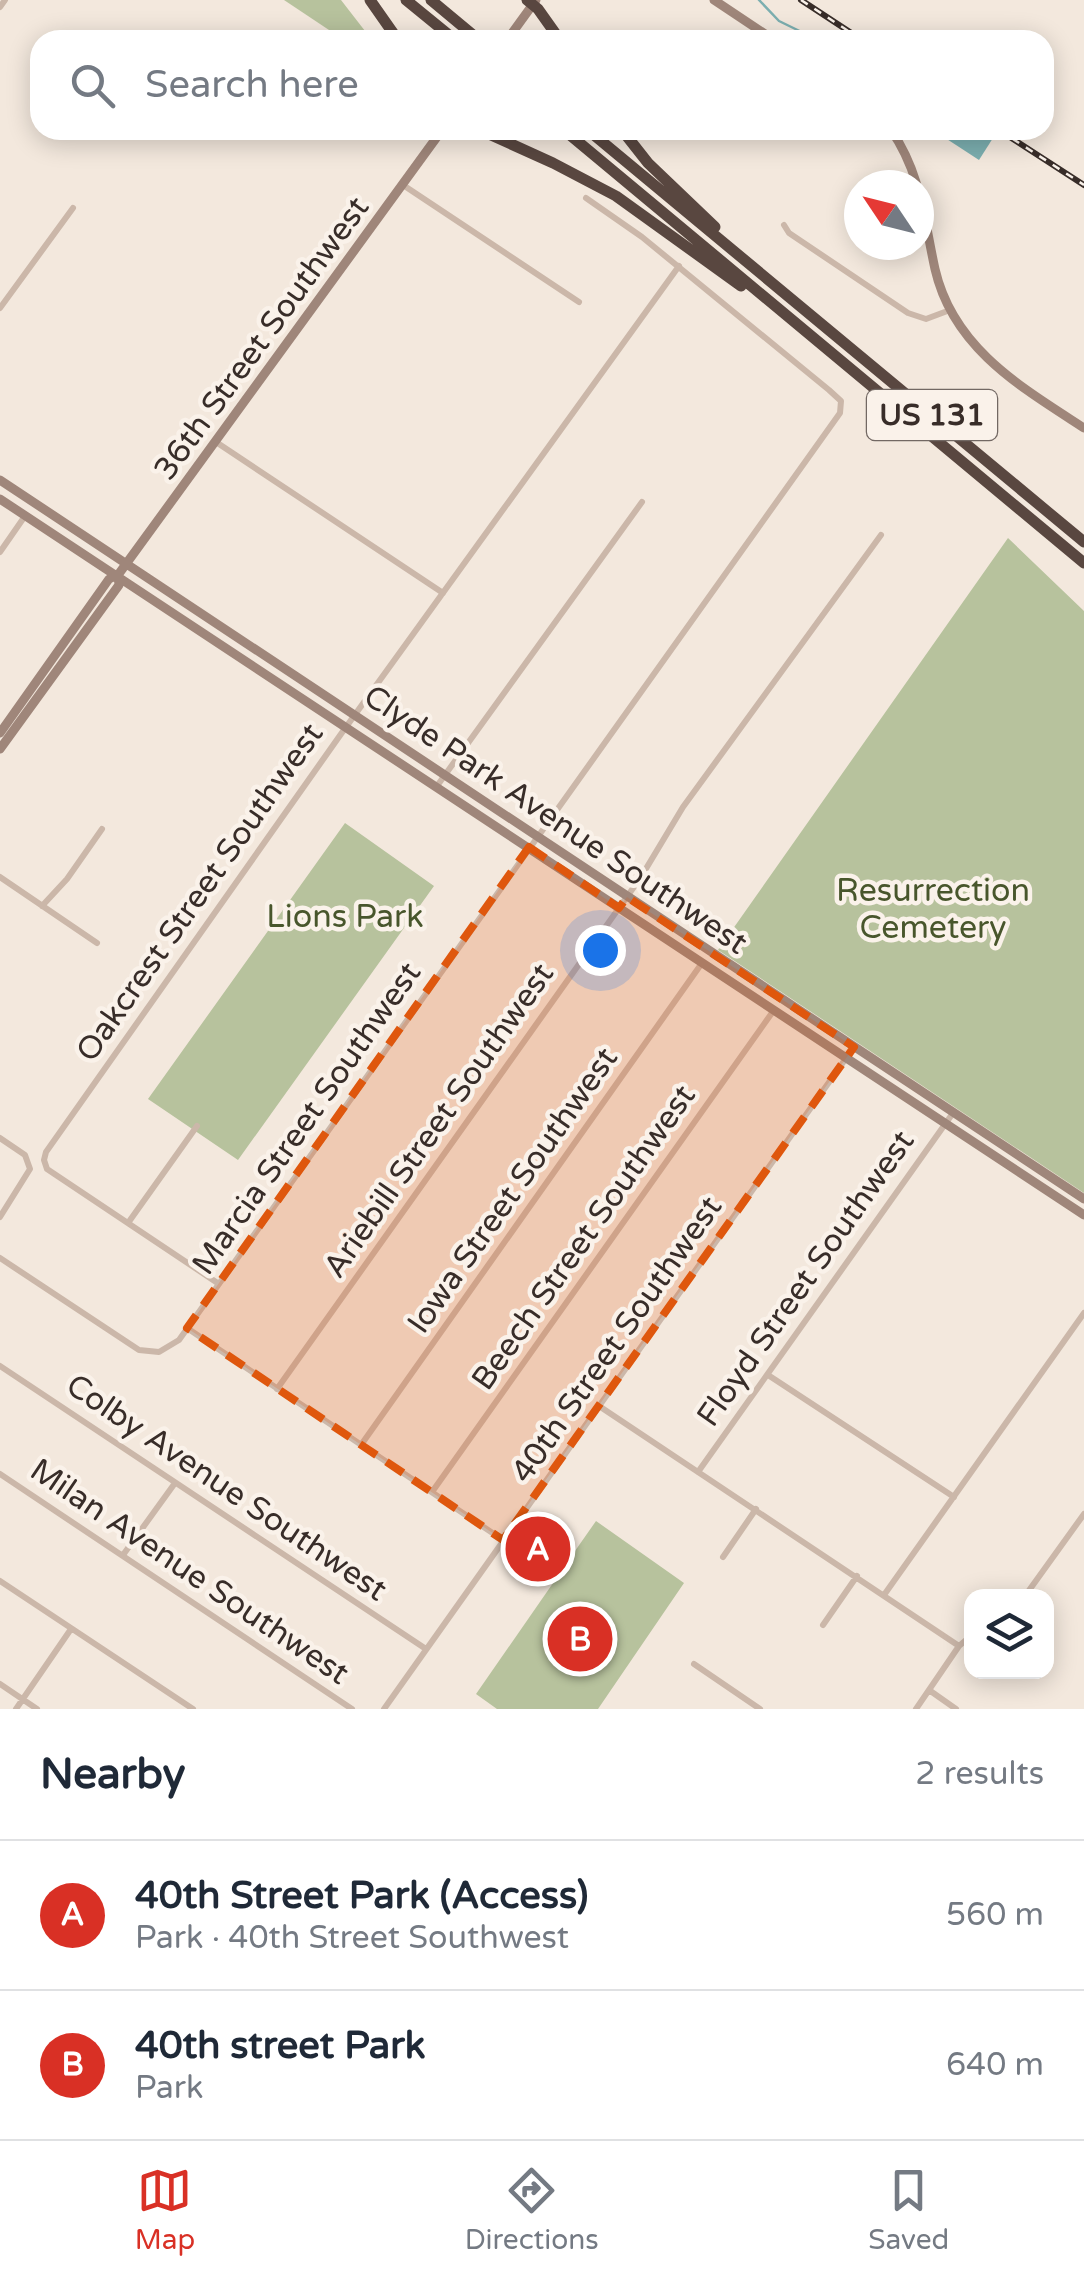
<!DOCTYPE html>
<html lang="en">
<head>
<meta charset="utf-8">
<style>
	:root { --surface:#fff; --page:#f2f2f3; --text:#1f2937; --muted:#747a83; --line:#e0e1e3; --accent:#d93025 }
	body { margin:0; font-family:"Varela Round",sans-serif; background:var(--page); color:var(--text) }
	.controls { position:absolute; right:30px; bottom:30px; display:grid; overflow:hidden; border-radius:20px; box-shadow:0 5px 25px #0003 }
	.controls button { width:90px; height:90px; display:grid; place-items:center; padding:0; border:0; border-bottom:2px solid var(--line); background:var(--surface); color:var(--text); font:50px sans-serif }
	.compass { position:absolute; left:844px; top:170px; width:90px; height:90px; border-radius:50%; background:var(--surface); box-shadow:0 5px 25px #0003; rotate:305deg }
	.you { position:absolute; left:600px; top:950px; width:35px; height:35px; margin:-25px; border:8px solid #fff; border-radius:50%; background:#1a73e8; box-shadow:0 0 0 15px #1a73e833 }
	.badge { display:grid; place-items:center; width:65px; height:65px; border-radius:50%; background:var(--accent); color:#fff; font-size:32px; font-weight:700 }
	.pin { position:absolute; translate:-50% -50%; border:5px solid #fff; box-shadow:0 2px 10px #0006 }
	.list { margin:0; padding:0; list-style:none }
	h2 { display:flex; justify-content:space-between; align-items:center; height:130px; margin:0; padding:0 40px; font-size:42px }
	h2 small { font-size:32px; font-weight:400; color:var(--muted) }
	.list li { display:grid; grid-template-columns:65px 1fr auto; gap:30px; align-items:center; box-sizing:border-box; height:150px; padding:0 40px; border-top:2px solid var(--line) }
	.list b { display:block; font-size:38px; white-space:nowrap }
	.list p { margin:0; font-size:32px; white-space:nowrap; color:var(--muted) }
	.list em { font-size:32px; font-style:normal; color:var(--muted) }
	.icon { flex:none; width:55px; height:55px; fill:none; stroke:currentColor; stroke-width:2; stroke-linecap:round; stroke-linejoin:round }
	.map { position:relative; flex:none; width:1084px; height:1709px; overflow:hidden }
	.search { position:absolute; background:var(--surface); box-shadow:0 5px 25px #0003; left:30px; right:30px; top:30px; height:110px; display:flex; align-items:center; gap:25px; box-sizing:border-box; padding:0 35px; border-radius:30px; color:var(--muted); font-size:38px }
	.sheet { height:430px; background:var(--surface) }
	nav { display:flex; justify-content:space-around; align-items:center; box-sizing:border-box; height:140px; border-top:2px solid var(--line); background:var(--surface); font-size:28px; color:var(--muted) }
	nav a { display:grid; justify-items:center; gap:5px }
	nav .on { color:var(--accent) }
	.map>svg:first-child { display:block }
</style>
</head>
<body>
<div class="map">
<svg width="1084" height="1709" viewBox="0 0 1084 1709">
	<rect width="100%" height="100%" fill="#f3e8dd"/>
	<path fill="#b7c29d" d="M284,0h57l31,40h-28z
		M1008,538l76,73v582l-366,-243z
		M345,823l89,63 -196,274 -90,-61z
		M596,1521l88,62 -86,126h-101l-21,-15 84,-121 -51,-37 6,-13 53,38z"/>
	<path fill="#7cafb0" d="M933,130h48l12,8 -14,22z"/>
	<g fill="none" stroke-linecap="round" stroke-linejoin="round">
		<path stroke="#7cafb0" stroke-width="2.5" d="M759,0l20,21 39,19"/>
		<path stroke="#cbb7a9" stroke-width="6" d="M0,7l5,-7
			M403,185l176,117
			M784,225l5,8 119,80 18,6 24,-9
			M0,308l73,-100
			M216,442l227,151
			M0,552l25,-36
			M437,786l205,-284
			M0,877l97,66
			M42,906l25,-27 35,-50
			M0,1138l25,17 5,14 -30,48
			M128,1223l69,-97
			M0,1258l139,92 20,2 20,-12 661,-927 1,-12 -12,-11 -187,-153 -56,-39
			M219,1284l-172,-115 -3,-9 2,-8 295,-418 338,-468
			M187,1328l316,212
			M0,1366l426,283
			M768,1375l186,122
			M277,1389l364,-512 42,-70 198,-272
			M599,1406l360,240
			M361,1445l341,-482
			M698,1472l255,-359
			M0,1474l352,235
			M432,1492l342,-482
			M123,1555l52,-72
			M723,1557l33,-48
			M0,1581l193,128
			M884,1595l200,-282
			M1025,1596l59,-82
			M823,1625l34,-49
			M694,1664l66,45
			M0,1684l37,25
			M929,1690l27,19
			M16,1709l55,-80
			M384,1709l470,-662
			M916,1709l43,-63 13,-11"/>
		<path stroke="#9f867a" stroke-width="9" d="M714,0l60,40
			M507,40l29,-40
			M891,130c30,43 33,89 44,139 18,79 86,118 149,159
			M0,480l1084,719
			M0,499l1084,716
			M0,733l109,-154 9,-4 324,-445
			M0,749l119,-164 -1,-10"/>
		<path stroke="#594740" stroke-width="11" d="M370,0l28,40
			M406,0l49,40
			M431,0l48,40
			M527,0l11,9 22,31
			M480,130l73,33 63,33 125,90
			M564,130l520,433
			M588,130l496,412
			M622,130l26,33 67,64"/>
		<defs>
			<path id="rail" d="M801,0l61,40
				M999,130l85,55"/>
		</defs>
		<use href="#rail" stroke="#382d29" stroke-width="6"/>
		<use href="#rail" stroke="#faf2ea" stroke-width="2.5" stroke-dasharray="8" stroke-linecap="butt"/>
	</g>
	<path fill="#df570d" fill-opacity="0.2" stroke="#df570d" stroke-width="8" stroke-dasharray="20 12" stroke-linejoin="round" d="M529,847l90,61 8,-11 227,150 -351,493 -316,-212z"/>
	<g text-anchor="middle" stroke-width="9" stroke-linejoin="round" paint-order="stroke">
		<rect fill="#faf2ea" stroke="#726863" stroke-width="2.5" x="867" y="390" width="130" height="50" rx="8"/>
		<g font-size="30" font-weight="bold" fill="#382d29">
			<text x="932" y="425">US 131</text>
		</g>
		<g font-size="32" fill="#382d29" stroke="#faf2ea">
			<text transform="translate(261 338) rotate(-54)" y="11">36th Street Southwest</text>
			<text transform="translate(556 819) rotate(34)" y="11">Clyde Park Avenue Southwest</text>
			<text transform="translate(199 892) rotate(-55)" y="11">Oakcrest Street Southwest</text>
			<text transform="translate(306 1118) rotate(-55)" y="11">Marcia Street Southwest</text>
			<text transform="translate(438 1120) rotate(-55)" y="11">Ariebill Street Southwest</text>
			<text transform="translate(512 1190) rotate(-55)" y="11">Iowa Street Southwest</text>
			<text transform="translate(583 1237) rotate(-55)" y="11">Beech Street Southwest</text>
			<text transform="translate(805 1278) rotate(-55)" y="11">Floyd Street Southwest</text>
			<text transform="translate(616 1339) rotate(-55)" y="11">40th Street Southwest</text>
			<text transform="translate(227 1487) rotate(34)" y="11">Colby Avenue Southwest</text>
			<text transform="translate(190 1571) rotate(34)" y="11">Milan Avenue Southwest</text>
		</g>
		<g font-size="32" fill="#48562c" stroke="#faf2ea">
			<text x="933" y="901">Resurrection<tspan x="933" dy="37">Cemetery</tspan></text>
			<text x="345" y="927">Lions Park</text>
		</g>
	</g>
</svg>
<div class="controls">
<button><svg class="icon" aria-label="layers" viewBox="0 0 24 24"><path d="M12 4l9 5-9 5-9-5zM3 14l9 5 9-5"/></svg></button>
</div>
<svg class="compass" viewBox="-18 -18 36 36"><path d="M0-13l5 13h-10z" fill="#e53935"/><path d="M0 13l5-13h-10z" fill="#747a83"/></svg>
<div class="you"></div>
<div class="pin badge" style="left:538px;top:1549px">A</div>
<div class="pin badge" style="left:580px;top:1639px">B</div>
<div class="search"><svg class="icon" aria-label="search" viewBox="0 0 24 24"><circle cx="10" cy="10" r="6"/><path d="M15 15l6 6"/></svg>Search here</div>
</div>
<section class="sheet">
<h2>Nearby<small>2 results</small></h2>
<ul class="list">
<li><span class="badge">A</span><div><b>40th Street Park (Access)</b><p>Park · 40th Street Southwest</p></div><em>560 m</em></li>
<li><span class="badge">B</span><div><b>40th street Park</b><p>Park</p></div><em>640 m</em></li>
</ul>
</section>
<nav>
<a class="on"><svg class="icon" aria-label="map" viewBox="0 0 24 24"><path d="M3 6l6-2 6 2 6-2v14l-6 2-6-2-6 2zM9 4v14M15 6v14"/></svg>Map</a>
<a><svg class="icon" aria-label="directions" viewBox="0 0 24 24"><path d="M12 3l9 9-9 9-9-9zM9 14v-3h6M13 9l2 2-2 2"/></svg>Directions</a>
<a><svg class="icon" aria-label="saved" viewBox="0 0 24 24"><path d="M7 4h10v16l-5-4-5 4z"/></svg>Saved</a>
</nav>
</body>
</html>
